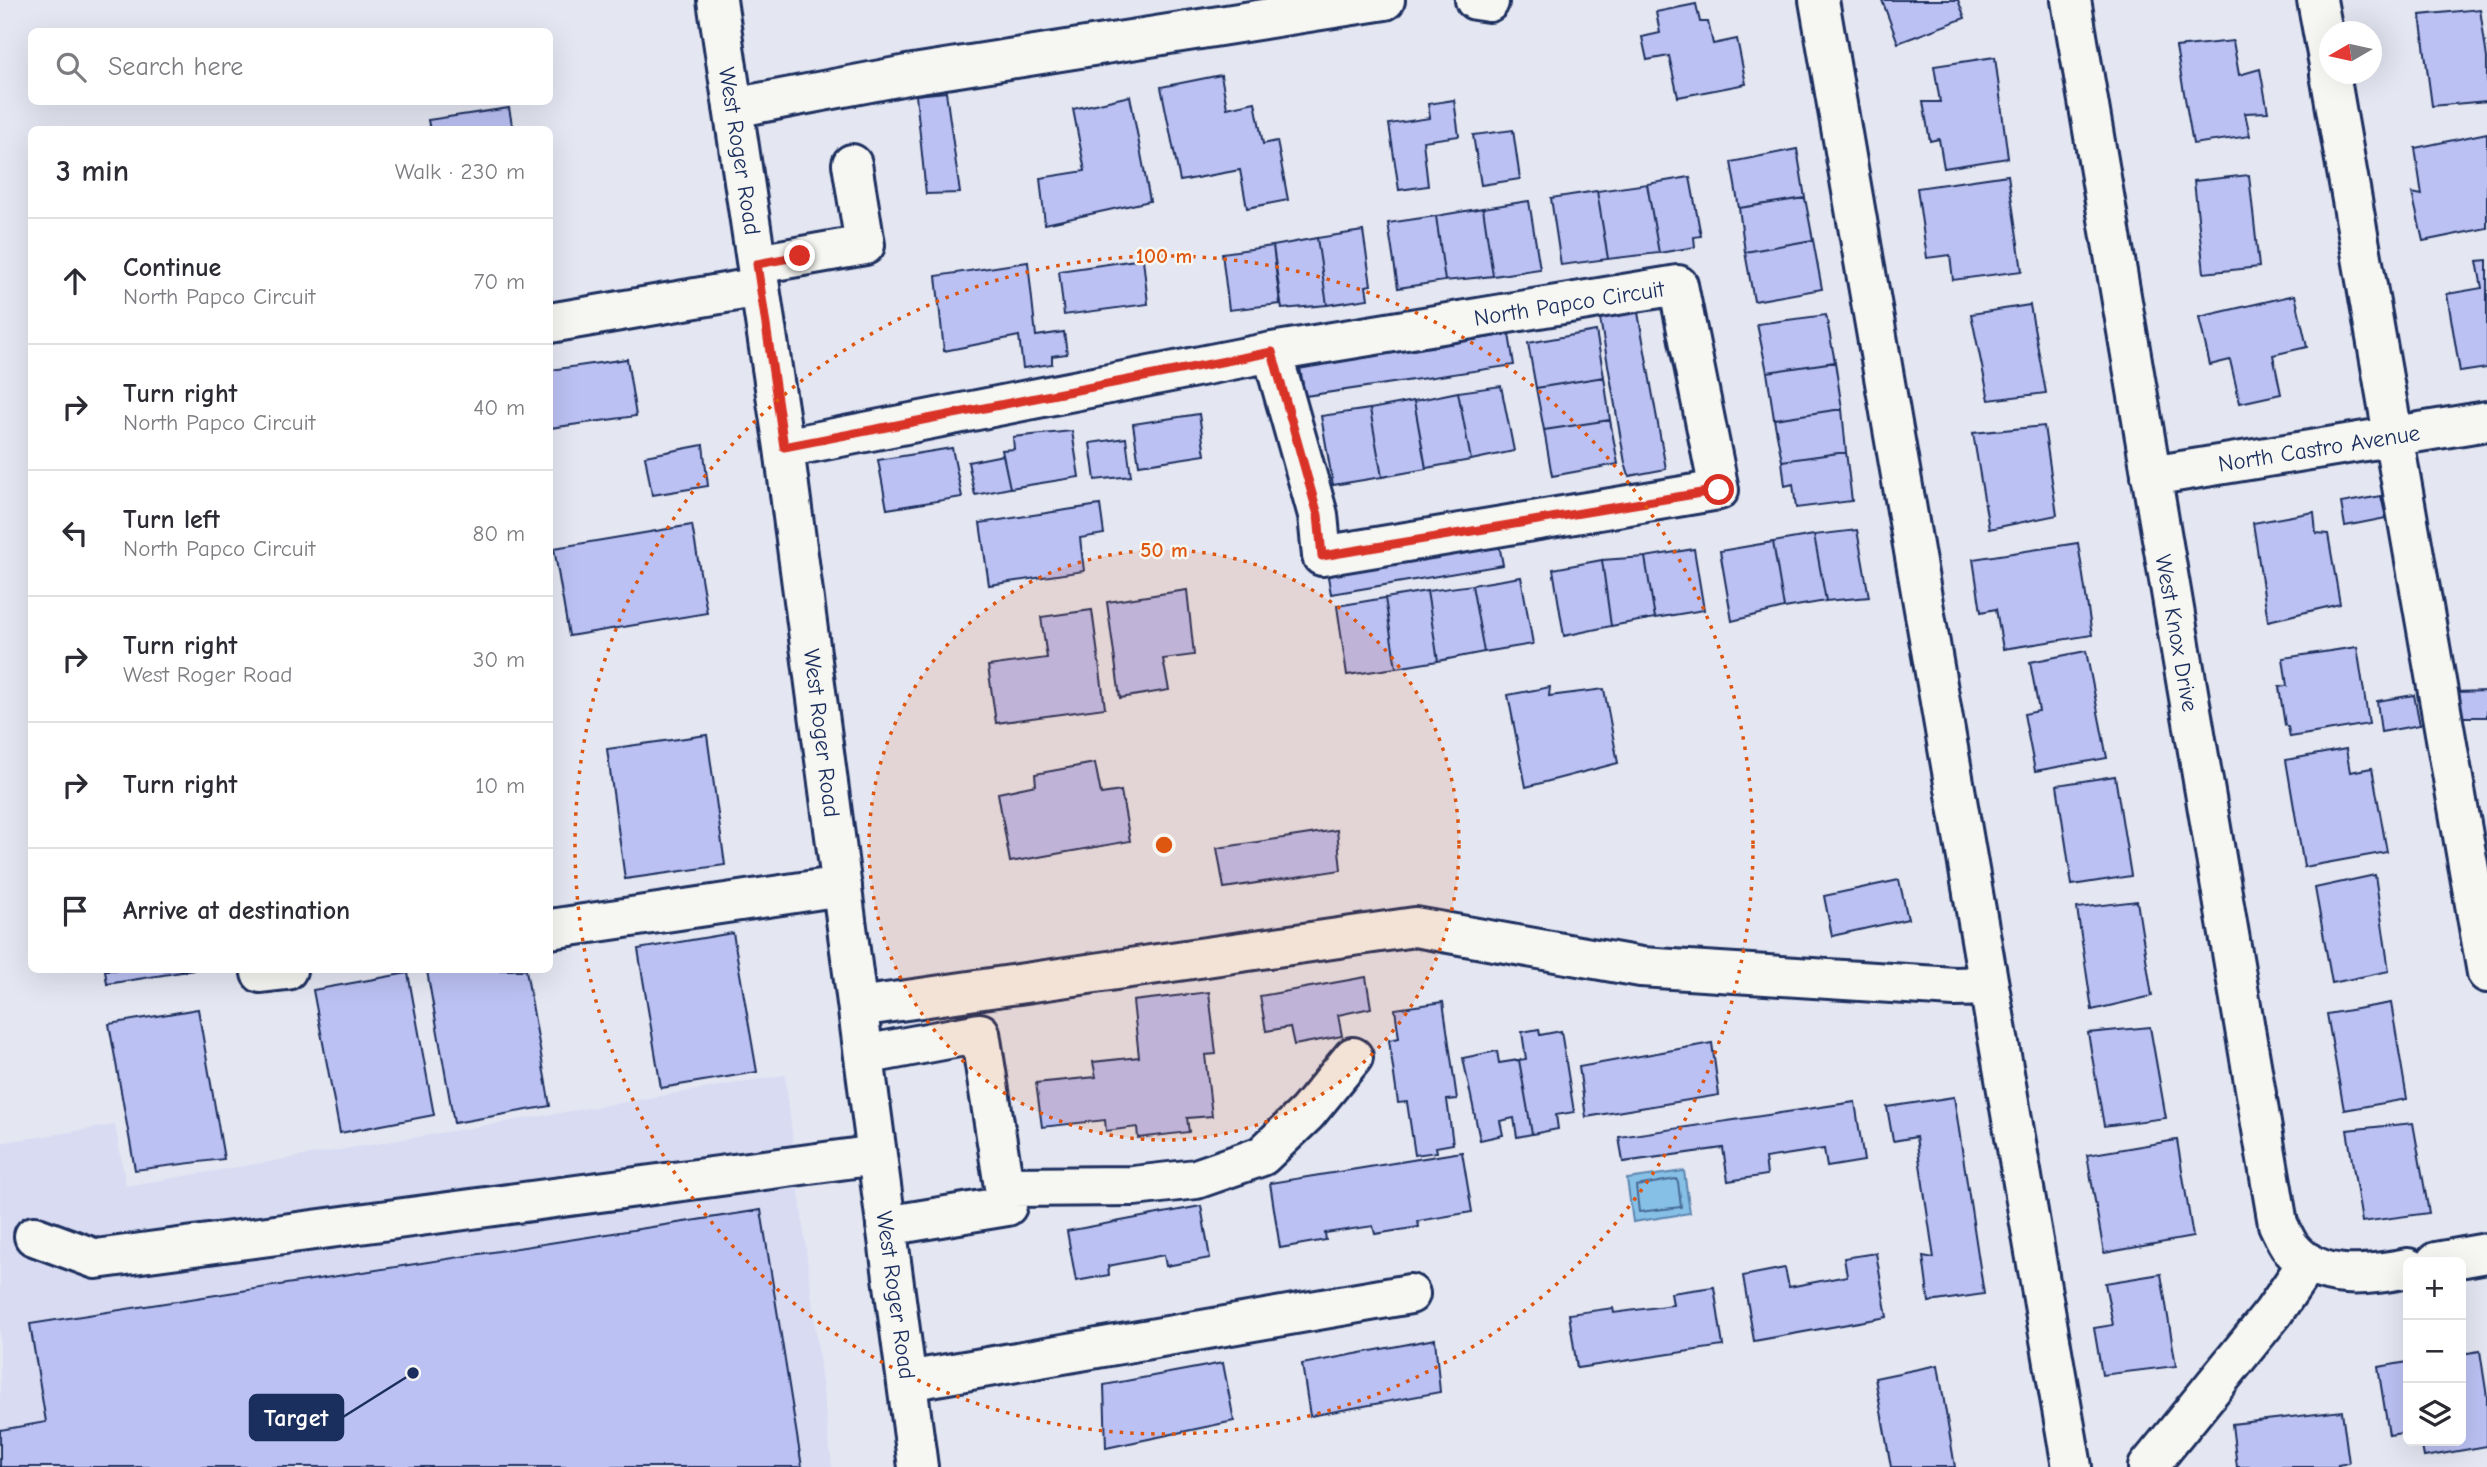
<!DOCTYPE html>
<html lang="en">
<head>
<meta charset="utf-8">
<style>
	:root { --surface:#fff; --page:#f2f2f3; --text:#2b2b33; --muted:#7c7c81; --line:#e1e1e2 }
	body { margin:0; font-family:"Comic Neue",sans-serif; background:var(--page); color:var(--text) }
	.controls { position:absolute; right:21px; bottom:21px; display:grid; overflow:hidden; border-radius:10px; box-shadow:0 7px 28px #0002 }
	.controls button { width:63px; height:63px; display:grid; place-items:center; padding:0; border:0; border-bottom:2px solid var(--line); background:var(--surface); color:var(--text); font:35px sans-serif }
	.compass { position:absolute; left:2319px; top:21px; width:63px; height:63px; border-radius:50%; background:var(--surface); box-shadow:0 7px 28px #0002; rotate:261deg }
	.stop { position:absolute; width:21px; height:21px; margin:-16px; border:5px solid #d93025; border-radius:50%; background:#fff }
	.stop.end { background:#d93025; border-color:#fff; box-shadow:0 2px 7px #0008 }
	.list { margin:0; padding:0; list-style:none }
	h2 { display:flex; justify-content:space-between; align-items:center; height:91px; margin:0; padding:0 28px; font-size:30px }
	h2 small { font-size:23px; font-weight:400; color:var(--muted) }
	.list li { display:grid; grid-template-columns:46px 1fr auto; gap:21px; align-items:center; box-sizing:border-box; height:126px; padding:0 28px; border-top:2px solid var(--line) }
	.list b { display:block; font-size:26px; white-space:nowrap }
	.list p { margin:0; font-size:23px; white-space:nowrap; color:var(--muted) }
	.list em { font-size:23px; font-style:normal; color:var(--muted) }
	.icon { flex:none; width:38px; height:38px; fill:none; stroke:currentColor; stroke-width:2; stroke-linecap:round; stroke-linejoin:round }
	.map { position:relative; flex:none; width:2487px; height:1467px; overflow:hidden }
	.search { position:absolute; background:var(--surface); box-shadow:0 7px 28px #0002; left:28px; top:28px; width:525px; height:77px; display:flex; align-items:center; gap:18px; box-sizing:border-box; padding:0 24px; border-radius:10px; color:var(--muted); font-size:26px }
	.panel { position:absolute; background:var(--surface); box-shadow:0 7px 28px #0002; left:28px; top:126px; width:525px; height:847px; border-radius:10px }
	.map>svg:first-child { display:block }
</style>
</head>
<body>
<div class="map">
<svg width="2487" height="1467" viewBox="0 0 2487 1467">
	<rect width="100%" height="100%" fill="#e4e6f2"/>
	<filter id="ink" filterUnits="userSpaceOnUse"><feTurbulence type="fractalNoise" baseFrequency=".0143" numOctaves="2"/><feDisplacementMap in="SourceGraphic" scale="14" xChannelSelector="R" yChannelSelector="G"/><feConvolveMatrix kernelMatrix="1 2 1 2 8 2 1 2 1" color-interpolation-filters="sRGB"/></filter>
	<g filter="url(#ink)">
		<path fill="#d8dbf2" d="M785,1075l47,392h-832v-324l115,-18 11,61z"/>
		<path fill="#87c0e6" stroke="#5c86b0" stroke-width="2" d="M1684,1171l6,42 -57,9 -6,-43z"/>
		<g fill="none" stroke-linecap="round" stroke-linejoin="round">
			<path stroke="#466994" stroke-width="2" d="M1676,1179l2,3 3,25 -42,5 -3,-26z"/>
		</g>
		<path fill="#bbc1f3" stroke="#1b2f5e" stroke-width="2" d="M1882,0h76l7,18 -67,25z
			M1696,4l4,18h8l5,22 24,-5 9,45 -68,13 -9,-41 -22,4 -5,-23 18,-4 -4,-21z
			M2480,9l7,49v43l-55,5 -12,-91z
			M2233,41l6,34 21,-6 8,43 -23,1 5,23 -57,8 -17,-97z
			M1995,57l13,101 -64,10 -5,-29 -9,2 -7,-39h17l-6,-36z
			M1221,75l6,33 28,-6 8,42 14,-3 11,59 -41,8 -7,-38 -60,11 -19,-94z
			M946,92l14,101 -34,1 -10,-99z
			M1130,96l20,105 -105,23 -5,-46 45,-7 -12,-62z
			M1454,100l5,36 -36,5 5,45 -29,4 -10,-66 41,-6 -2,-14z
			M509,108l4,22h-83l-2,-10z
			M1513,130l7,49 -39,6 -8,-50z
			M2487,133v95l-64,13 -11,-48 10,2 -7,-47z
			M1797,149l8,49 -66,10 -8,-46z
			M2008,175l14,96 -69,9 -3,-25 -23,3 -10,-70z
			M2249,175l10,92 -55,6 -10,-92z
			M1690,177l11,59 -7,1 1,10 -36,6 -12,-69z
			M1647,184l12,69 -51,6 -11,-68z
			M1597,191l11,68 -47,6 -10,-67z
			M1805,198l8,42 -68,12 -6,-44z
			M1529,201l11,68 -47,7 -10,-68z
			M1483,208l10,68 -48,5 -9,-65z
			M1436,216l9,65 -47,7 -10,-65z
			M1363,231l8,54 -5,1 2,13 -41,6 -10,-67z
			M1317,238l10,67 -45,4 -9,-63z
			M1813,240l9,49 -68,12 -9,-49z
			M1273,246l7,58 -51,6 -7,-57z
			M1143,259l5,45 -84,11 -5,-44z
			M2487,260v108l-27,4 -13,-78 35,-6 -5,-27z
			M1028,262l8,74 28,-4 3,22 -15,2v8l-29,4 -4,-32 -75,15 -8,-75z
			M2295,295l12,52 -34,8 8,39 -41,9 -10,-43 -20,5 -11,-48z
			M2030,305l16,88 -57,7 -18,-86z
			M1637,307l29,162 -37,7 -4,-13 -26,-150z
			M1826,315l9,47 -68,10 -10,-48z
			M1596,331l8,46 -68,11 -8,-45z
			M1509,334l5,31 -209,31 -5,-28z
			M627,359l9,57 -86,12v-58z
			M1835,362l7,47 -68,10 -7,-47z
			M1604,377l6,43 -66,10 -8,-42z
			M1501,386l13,65 -43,9 -13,-68z
			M1458,392l13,68 -45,8 -12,-67z
			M1414,401l12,68 -44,8 -12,-68z
			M1370,409l12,68 -49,8 -12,-69z
			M1842,409l4,43 -64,9 -8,-42z
			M1199,414l6,41 -66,10 -6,-41z
			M1610,420l8,44 -66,12 -8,-46z
			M2044,426l13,89 -68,14 -16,-96z
			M1072,431l7,46 -69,11 -8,-38 12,-1 -1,-12z
			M1126,438l5,38 -36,4 -5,-37z
			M703,445l5,41 -56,9 -7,-39z
			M952,448l10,49 -75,12 -9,-49z
			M1846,452l6,49 -56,7 -3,-24 -8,2 -3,-25z
			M1003,455l7,33 -35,7 -7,-33z
			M2381,496l5,22 -41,8 -4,-23z
			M1100,505l4,29 -24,4 4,33 -95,14 -9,-62z
			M2314,512l2,21 12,1 12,70 -72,17 -15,-98z
			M692,525l15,88 -138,23 -15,-88z
			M1857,530l12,67 -43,4 -12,-66z
			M1497,534l6,31 -172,29 -5,-29z
			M1814,535l12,66 -42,7 -11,-66z
			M1773,542l11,66 -52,13 -12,-70z
			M2078,543l14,92 -89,14 -7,-40 -15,3 -8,-53z
			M1694,549l10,61 -49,8 -10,-61z
			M1645,557l10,61 -44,8 -9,-66z
			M1602,560l9,66 -47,10 -11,-67z
			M1521,577l12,67 -49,8 -12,-67z
			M1472,585l12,67 -46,9 -11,-70z
			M1187,590l7,65 -31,4 6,31 -49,8 -13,-96z
			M1427,591l11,70 -42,7 -11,-70z
			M1385,598l11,70 -49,7 -10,-69z
			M1092,610l13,98 -109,15 -8,-57 59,-8 -6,-41z
			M2357,647l12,77 -79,13 -2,-10 -3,-2 -6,-38 8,-1 -4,-28z
			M2086,651l21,107 -72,13 -11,-57 15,-3 -9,-49z
			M1550,687l-1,9 55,-7 14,74 -92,24 -18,-92z
			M2487,691v26h-26l-6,-25z
			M2414,695l6,30 -39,7 -4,-31z
			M707,735l18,130 -100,14 -18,-130z
			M2346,749l4,23 22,-4 15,84 -83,15 -18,-107z
			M1095,763l6,31 20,-3 9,50 -120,21 -12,-69 38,-8 -1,-11z
			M2115,776l16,100 -59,9 -15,-100z
			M1337,830l4,40 -117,18 -7,-40z
			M2375,875l14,96 -57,12 -17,-95z
			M1899,880l9,39 -76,17 -8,-40z
			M2137,901l15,95 -60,14 -15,-102z
			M733,933l24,139 -96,16 -23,-139z
			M105,970h89l-87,14z
			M437,970h89l24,136 -96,17 -27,-152z
			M408,973l26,142 -94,18 -27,-143z
			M1366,977l5,31 -33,7 4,21 -48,9 -4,-18 -24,4 -6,-35z
			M1209,992l7,62 -11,1 7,61 -25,2 2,14 -51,6 -1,-11 -31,4 -1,-11 -63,7 -6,-44 60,-6 -3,-15 46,-5 -6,-56z
			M1443,1002l14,97 -10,1 6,44 -17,3 1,5 -22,3 -8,-53 -9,1 -9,-63 10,-2 -4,-29z
			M2391,1003l16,96 -63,11 -17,-96z
			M198,1009l26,150 -89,11 -26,-146z
			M2150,1027l16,91 -62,8 -16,-93z
			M1539,1029l1,6 21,-4 13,81 -18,3 2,14 -26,5 -13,-74 7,-1 -4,-27z
			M1712,1043l7,52 -133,22 -7,-50z
			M1497,1051l2,12 20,-3 13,74 -15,3 -3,-19 -14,3 3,14 -23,5 -17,-82z
			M1954,1097l30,197 -55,8 -6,-46 11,2 -18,-121 -23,4 -6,-34z
			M1855,1102l9,59 -37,6 -3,-18 -59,9 2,17 -39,6 -5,-33 -100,14 -4,-25z
			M2413,1123l16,90 -67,9 -15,-92z
			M2177,1140l16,97 -89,16 -17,-98z
			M1462,1152l10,60 -54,9 1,6 -44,7 -2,-8 -48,7 1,7 -46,8 -10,-65z
			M1201,1206l9,52 -44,8 -2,-11 -56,11 1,9 -33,6 -9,-50z
			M761,1210l41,257h-802v-37l46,-8 -16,-98z
			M1876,1253l11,64 -133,24 -11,-65 42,-8 4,19 58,-11 -3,-18z
			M2161,1274l15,92 -74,9 -8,-47 19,-3 -8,-42z
			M1714,1287l9,59 -146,22 -8,-54 44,-6 1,5 59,-8 -2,-12z
			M1435,1339l5,53 -130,24 -8,-52z
			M2480,1351l7,46v49l-63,11 -3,-16h40v-87z
			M2408,1362v70l-19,3 -11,-68z
			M1223,1363l11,58 -128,27 -2,-63z
			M1938,1365l17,102h-64l-16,-89z
			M2342,1411l7,52 -11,2 1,2h-102l-5,-43z"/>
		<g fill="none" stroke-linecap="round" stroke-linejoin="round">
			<defs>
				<path id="minor" d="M717,0l67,448 134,1019
					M1475,0l14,2
					M1819,0l253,1467
					M2071,0l207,1224c4,8 8,18 13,24 29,36 79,27 117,20
					M2317,0l13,70
					M2330,74l157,899
					M733,108l174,-33 478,-75
					M757,264l108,-19 -13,-81
					M550,323l210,-36
					M784,448l488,-96 406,-67 41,205 -397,66 -4,-41 -46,-163
					M2151,476l336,-55
					M550,929l292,-43
					M261,973l26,-3
					M858,1007l557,-80 226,40 313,20 35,-1
					M864,1055l116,-22 27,173 -121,20
					M1004,1187l130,-1 62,-7 66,-23 45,-43 46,-56
					M34,1236l62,23 781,-104
					M2436,1262l51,-9
					M907,1381l503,-87
					M2148,1467l125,-154 35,-51"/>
			</defs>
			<use href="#minor" stroke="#1b2f5e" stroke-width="44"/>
			<use href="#minor" stroke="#f6f6f2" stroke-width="38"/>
		</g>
	</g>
	<g fill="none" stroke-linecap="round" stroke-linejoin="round" filter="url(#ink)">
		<path stroke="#d93025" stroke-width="9" d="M800,256l-43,8 27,183 488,-95 46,163 4,41 397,-66"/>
	</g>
	<circle cx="1164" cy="845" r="295" fill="#de5710" fill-opacity=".12"/>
	<g fill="none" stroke="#de5710" stroke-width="3.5" stroke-dasharray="3.5 7">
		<circle cx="1164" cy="845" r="295"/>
		<circle cx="1164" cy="845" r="589"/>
	</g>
	<g text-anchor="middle" stroke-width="5" stroke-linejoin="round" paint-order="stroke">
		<g font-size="23" fill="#1b2f5e" stroke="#f6f6f2">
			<text transform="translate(740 151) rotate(81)" y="8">West Roger Road</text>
			<text transform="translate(1569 303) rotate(-9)" y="8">North Papco Circuit</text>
			<text transform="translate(2319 448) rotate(-9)" y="8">North Castro Avenue</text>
			<text transform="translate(2177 633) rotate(80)" y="8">West Knox Drive</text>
			<text transform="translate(822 733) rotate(83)" y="8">West Roger Road</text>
			<text transform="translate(896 1295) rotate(82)" y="8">West Roger Road</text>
		</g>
	</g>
	<circle cx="1164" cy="845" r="10" fill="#de5710" stroke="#f6f6f2" stroke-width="3.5"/>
	<g font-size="21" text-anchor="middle" font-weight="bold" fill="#de5710" stroke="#f6f6f2" stroke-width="5" stroke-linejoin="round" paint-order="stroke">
		<text x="1164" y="263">100 m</text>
		<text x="1164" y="557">50 m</text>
	</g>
	<path fill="none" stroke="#1b2f5e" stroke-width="2.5" d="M413 1373L343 1417"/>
	<circle fill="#1b2f5e" stroke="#f6f6f2" stroke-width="2.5" cx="413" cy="1373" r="7"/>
	<rect fill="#1b2f5e" stroke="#1b2f5e" stroke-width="2.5" x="250" y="1395" width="93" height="45" rx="7"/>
	<g font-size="24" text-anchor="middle" font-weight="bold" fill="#fff">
		<text x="296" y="1426">Target</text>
	</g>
</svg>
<div class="controls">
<button>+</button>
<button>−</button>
<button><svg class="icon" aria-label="layers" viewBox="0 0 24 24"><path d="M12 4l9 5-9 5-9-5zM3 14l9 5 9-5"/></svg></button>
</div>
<svg class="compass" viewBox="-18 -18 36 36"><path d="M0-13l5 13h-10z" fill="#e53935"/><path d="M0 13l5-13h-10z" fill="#7c7c81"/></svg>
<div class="stop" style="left:1719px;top:490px"></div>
<div class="stop end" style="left:800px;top:256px"></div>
<div class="search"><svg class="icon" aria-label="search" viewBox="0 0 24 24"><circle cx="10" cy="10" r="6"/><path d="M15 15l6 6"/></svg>Search here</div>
<section class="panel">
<h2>3 min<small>Walk · 230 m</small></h2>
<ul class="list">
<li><svg class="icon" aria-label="ahead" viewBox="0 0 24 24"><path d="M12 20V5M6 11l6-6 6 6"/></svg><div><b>Continue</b><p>North Papco Circuit</p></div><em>70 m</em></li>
<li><svg class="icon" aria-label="right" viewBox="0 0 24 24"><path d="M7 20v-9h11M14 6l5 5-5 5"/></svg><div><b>Turn right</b><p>North Papco Circuit</p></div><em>40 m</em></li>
<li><svg class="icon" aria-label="left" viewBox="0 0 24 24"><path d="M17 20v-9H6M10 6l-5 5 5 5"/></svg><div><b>Turn left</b><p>North Papco Circuit</p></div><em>80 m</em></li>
<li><svg class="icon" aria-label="right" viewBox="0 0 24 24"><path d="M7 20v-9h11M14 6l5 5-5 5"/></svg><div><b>Turn right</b><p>West Roger Road</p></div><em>30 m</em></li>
<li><svg class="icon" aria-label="right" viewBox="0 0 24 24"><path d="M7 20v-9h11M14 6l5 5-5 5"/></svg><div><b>Turn right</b></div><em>10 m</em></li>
<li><svg class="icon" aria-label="arrive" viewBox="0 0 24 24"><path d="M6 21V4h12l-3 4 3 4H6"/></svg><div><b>Arrive at destination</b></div></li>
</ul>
</section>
</div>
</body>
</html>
